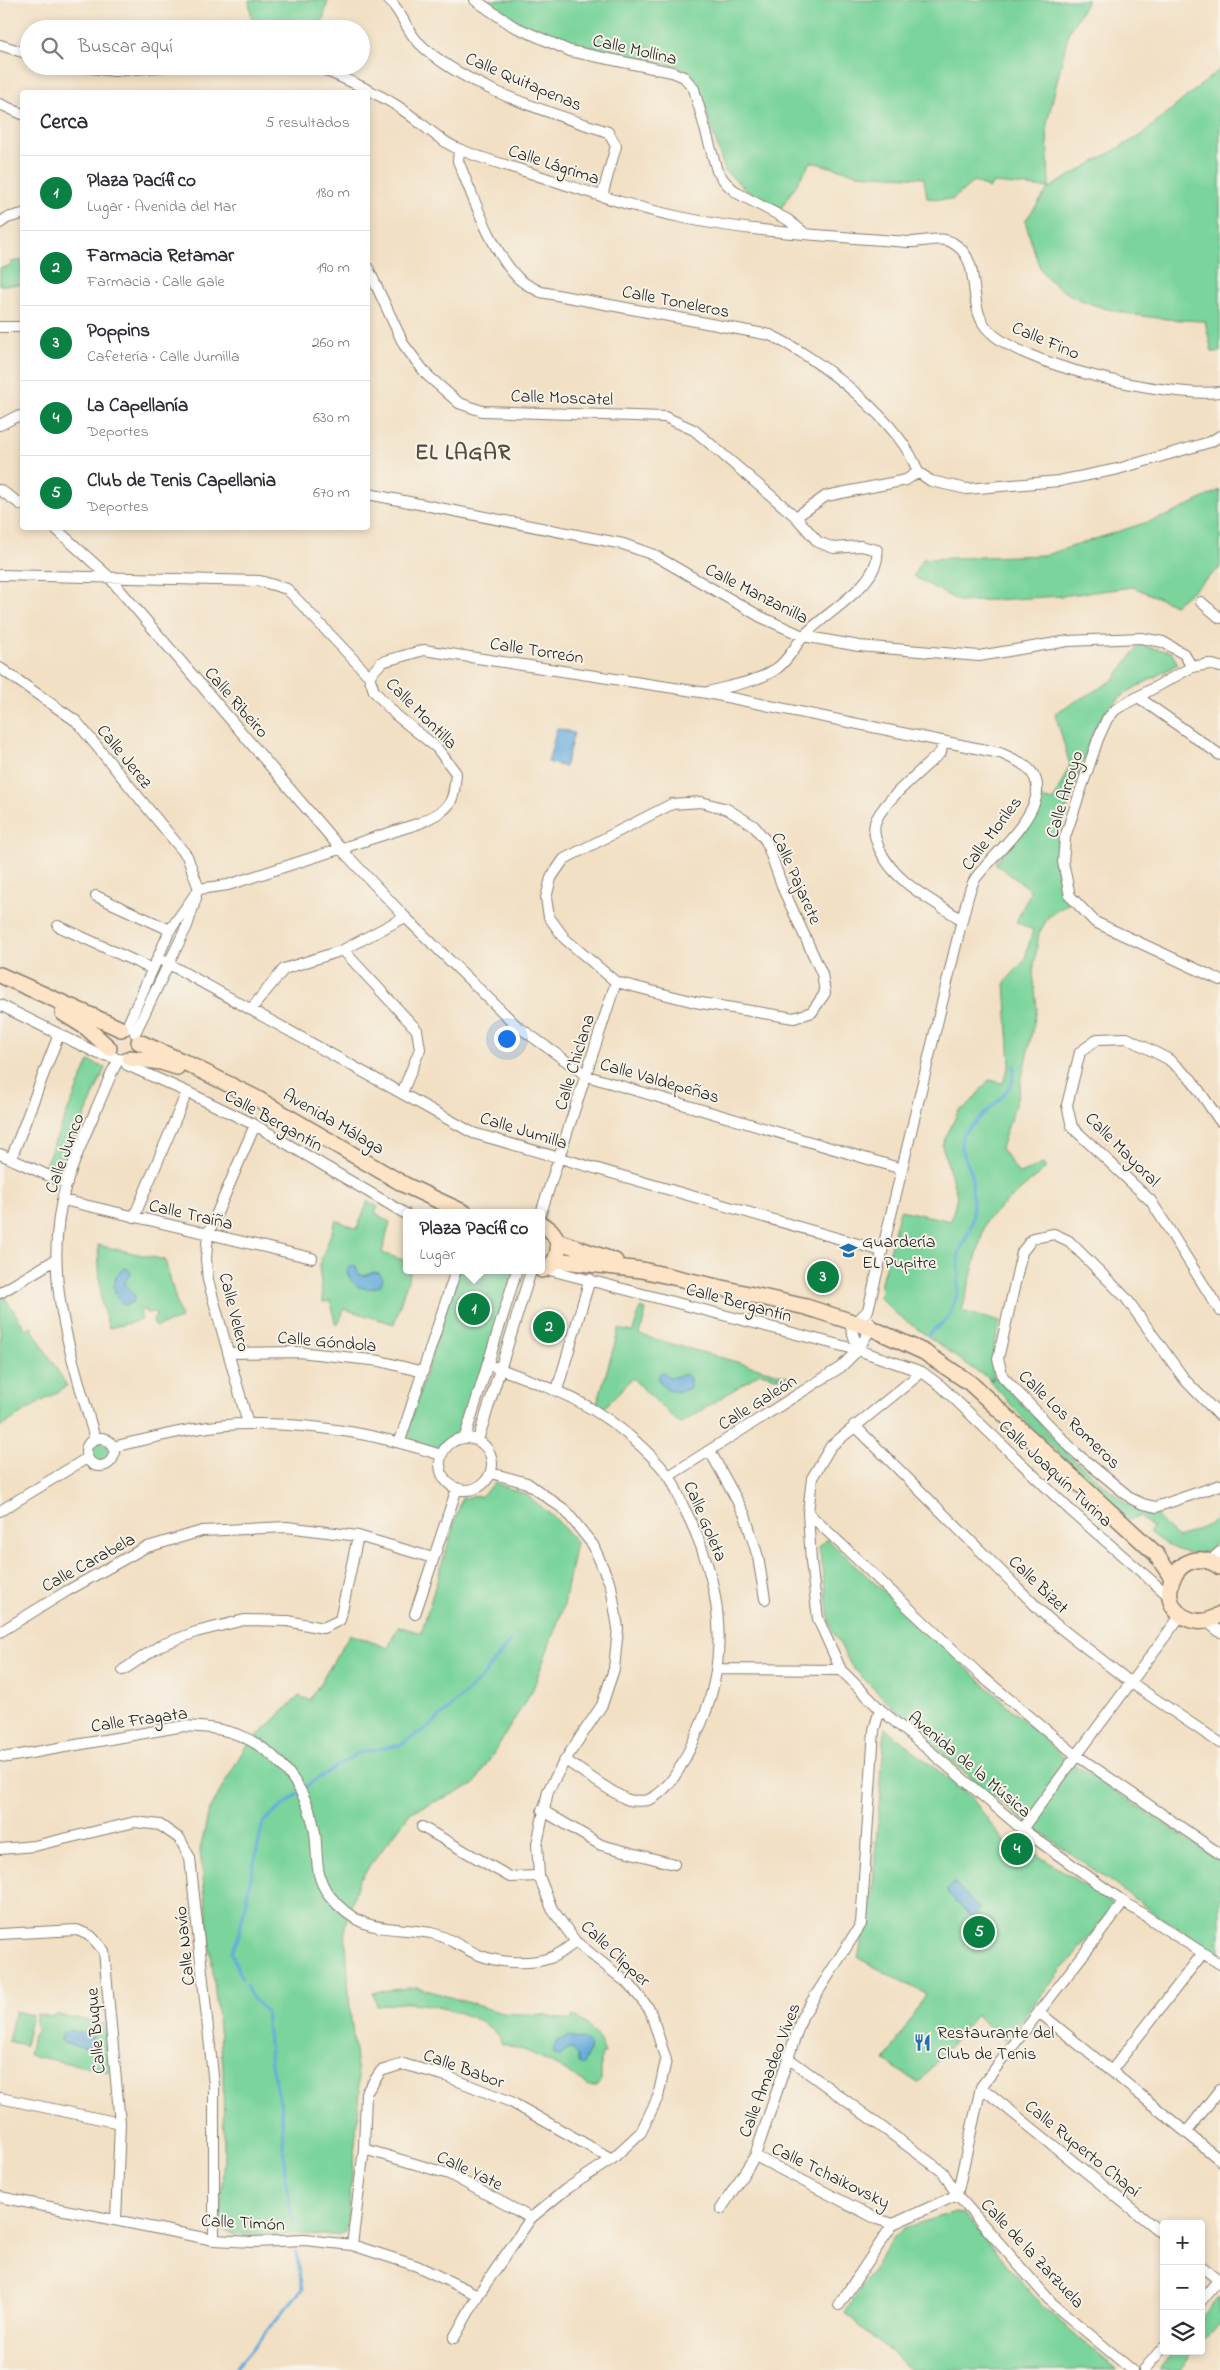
<!DOCTYPE html>
<html lang="es">
<head>
<meta charset="utf-8">
<style>
	:root { --surface:#fff; --page:#f7f7f7; --text:#2b2b33; --muted:#7c7c81; --line:#e1e1e2; --accent:#0b8043 }
	body { margin:0; font-family:"Indie Flower",sans-serif; background:var(--page); color:var(--text) }
	.controls { position:absolute; right:15px; bottom:15px; display:grid; overflow:hidden; border-radius:5px; box-shadow:0 2px 8px #0003 }
	.controls button { width:45px; height:45px; display:grid; place-items:center; padding:0; border:0; border-bottom:1px solid var(--line); background:var(--surface); color:var(--text); font:25px sans-serif }
	.you { position:absolute; left:506px; top:1038px; width:18px; height:18px; margin:-12px; border:4px solid #fff; border-radius:50%; background:#1a73e8; box-shadow:0 0 0 8px #1a73e833 }
	.badge { display:grid; place-items:center; width:32px; height:32px; border-radius:50%; background:var(--accent); color:#fff; font-size:16px; font-weight:700 }
	.pin { position:absolute; translate:-50% -50%; border:2px solid #fff; box-shadow:0 1px 5px #0006 }
	.popup { position:absolute; left:403px; top:1209px; width:142px; height:65px; box-sizing:border-box; display:grid; place-content:center; border-radius:5px; background:var(--surface); filter:drop-shadow(0 1px 4px #0005); font-size:16px; white-space:nowrap; color:var(--muted) }
	.popup b { font-size:19px; color:var(--text) }
	.popup::after { content:''; position:absolute; left:50%; top:100%; margin-left:-10px; border:10px solid transparent; border-top-color:var(--surface) }
	.list { margin:0; padding:0; list-style:none }
	h2 { display:flex; justify-content:space-between; align-items:center; height:65px; margin:0; padding:0 20px; font-size:21px }
	h2 small { font-size:16px; font-weight:400; color:var(--muted) }
	.list li { display:grid; grid-template-columns:32px 1fr auto; gap:15px; align-items:center; box-sizing:border-box; height:75px; padding:0 20px; border-top:1px solid var(--line) }
	.list b { display:block; font-size:19px; white-space:nowrap }
	.list p { margin:0; font-size:16px; white-space:nowrap; color:var(--muted) }
	.list em { font-size:16px; font-style:normal; color:var(--muted) }
	.icon { flex:none; width:28px; height:28px; fill:none; stroke:currentColor; stroke-width:2; stroke-linecap:round; stroke-linejoin:round }
	.map { position:relative; flex:none; width:1220px; height:2370px; overflow:hidden }
	.search { position:absolute; background:var(--surface); box-shadow:0 2px 8px #0003; left:20px; top:20px; width:350px; height:55px; display:flex; align-items:center; gap:12px; box-sizing:border-box; padding:0 18px; border-radius:28px; color:var(--muted); font-size:19px }
	.panel { position:absolute; background:var(--surface); box-shadow:0 2px 8px #0003; left:20px; top:90px; width:350px; height:440px; border-radius:5px }
	.map>svg:first-child { display:block }
</style>
</head>
<body>
<div class="map">
<svg width="1220" height="2370" viewBox="0 0 1220 2370">
	<rect width="100%" height="100%" fill="#f7f3e8"/>
	<filter id="ink" filterUnits="userSpaceOnUse"><feTurbulence type="fractalNoise" baseFrequency=".02" numOctaves="2"/><feDisplacementMap in="SourceGraphic" scale="10" xChannelSelector="R" yChannelSelector="G"/><feConvolveMatrix kernelMatrix="1 2 1 2 8 2 1 2 1" color-interpolation-filters="sRGB"/></filter>
	<filter id="wash" filterUnits="userSpaceOnUse"><feTurbulence type="fractalNoise" baseFrequency=".0096" numOctaves="4" result="noise"/><feDisplacementMap in="SourceGraphic" scale="20" xChannelSelector="R" yChannelSelector="G"/><feGaussianBlur stdDeviation="1.12" result="paint"/><feColorMatrix in="noise" values="0 0 0 0 0 0 0 0 0 0 0 0 0 0 0 0 0 1.4 0 .05"/><feComposite in="paint" operator="in"/></filter>
	<g filter="url(#wash)">
		<rect width="100%" height="100%" fill="#f2e0c5"/>
		<path fill="#7ad49b" stroke="#4b785c" d="M249,0h79l-7,29h-68z
			M484,0h604l-19,31 -22,92 2,65 92,-53 79,-66v283h-8l-7,-31c-46,-1 -130,-8 -161,-47 -7,-8 -15,-41 -19,-53l24,-33 -56,-5 -4,6 -15,-8 -22,19 -25,-2 -3,-20 -66,-4 -47,-12 -30,46 -31,-15 -25,-22 -28,-90 -19,-15 -103,-22 -43,-14z
			M22,260v25h-22v-17l11,-2v-4z
			M1220,490v78l-45,37 -42,-18 -72,9 -101,6 -47,-26 10,-17 123,-4 123,-40z
			M1140,645l31,7 7,12 -52,29 -18,15 -15,24 -33,98 -3,41 12,32 -20,13 -10,17 -6,39 4,37 -19,87 -17,52 18,26 24,-10 3,4 -60,52 -24,91 38,11 -8,34 1,23 2,-4 74,80 63,53 22,5 23,25 31,-13 7,-5 5,2c0,49 -48,31 -71,10l4,-4 -13,-11 -13,2 -94,-90 -45,-50 5,1 -15,-8 -83,-59 -15,-15 1,-16 19,-72 51,11 6,-25 -15,-51 17,-35 8,-3 22,-27 14,3 7,-20 -5,-81 19,-21 9,-31 -17,-8 15,-31 -36,-28 37,-44 9,-21 12,3 17,-36 -15,-52 57,-32z
			M89,1061l16,7 -45,107 -16,-8z
			M368,1201l10,6 -3,6 15,9 -8,31 24,8v9h5l-17,54 -50,-15 -6,16 -3,-1 -4,-23 -8,1 -4,-36 17,-46 21,9z
			M98,1245l67,15 16,59 -26,8 -2,-8 3,-2 -1,-5 -9,1 -1,-3 -5,1 2,9 -33,8 -8,-26z
			M458,1270h56l-52,164 -13,6 -10,11 -34,-12z
			M4,1296l22,34 5,-3 36,59 -67,41v-128z
			M640,1308l6,2 -6,25 154,43 -1,3 -33,-8 -80,51 -48,-46 -28,30 -7,-4 22,-75 14,3z
			M91 1452a9 9 0 1 1 18 0a9 9 0 1 1-18 0Z
			M495,1483l32,12 29,24 20,23 -12,63 -31,84 -59,96 -63,27 -52,68 -14,46 5,84 10,83 -13,132 -2,7 -8,3 -103,-1 -10,-4 -4,-10 4,-67 -1,-87 -23,-216 9,-39 35,-62 55,-53 11,4 40,-66 38,14 10,-22 23,7 41,-135 19,-2z
			M827,1539l235,217 158,105v95l-54,-35 -155,-110 -87,-73 -72,-71 -22,-42 -11,-78z
			M885,1728l86,69 35,47 22,5 87,56 -110,135 -29,-25 -58,68 -33,-22 41,-67 -68,-36 14,-61z
			M417,1987l85,26 44,2 25,6 1,-5c19,8 26,19 33,38l-4,1v25l-5,6h-7c-26,-17 -56,-36 -87,-42 -9,-28 -64,-38 -90,-41 -11,-1 -24,2 -35,3l-4,-14z
			M15,2011l17,4 -7,30 -17,-4z
			M37,2014l16,3 1,-3 51,10 6,48 -82,-17 4,-20 5,-5 -3,-6z
			M955,2212l8,1 79,93 75,64h-206l-66,-58 49,-75 10,-9z
			M1220,2297v24l-15,18 -4,-2v-18z
			M1175,2351h19l-15,19h-20z"/>
		<path fill="#65acdb" stroke="#40647c" d="M557,728l17,5 -9,34 -17,-5z
			M352,1265l4,1 2,7 6,3 10,-4 5,1 4,5 -2,7c-13,8 -31,2 -34,-14z
			M127,1268l4,5 -7,10 11,13 -2,6 -9,3c-13,-8 -14,-33 3,-37z
			M663,1372l7,6 16,-4 4,4v10c-11,6 -24,4 -31,-7v-7z
			M955,1883l25,27 -8,8 -26,-27z
			M68,2030l25,5 -3,14 -27,-6 -2,-3 2,-8z
			M568,2036l17,4 5,5 -1,6 -6,14 -5,-2v-8l-6,-6 -6,1 -5,6 -7,-1 -2,-3 5,-11z"/>
		<g fill="none" stroke-linecap="round" stroke-linejoin="round">
			<path stroke="#65acdb" stroke-width="3" d="M928,1335l21,-18 9,-25 1,-39 11,-24 3,-13 -1,-42 -11,-25 1,-14 41,-39 9,-13 2,-17
				M242,1979l-11,-27 7,-14 25,-116 49,-40 46,-29 42,-8 30,-19 51,-47 29,-38
				M246,1985l5,11 15,16 5,53 10,40 4,70 8,49
				M234,2370l68,-81 -6,-37"/>
		</g>
	</g>
	<g filter="url(#ink)">
		<g fill="none" stroke-linecap="round" stroke-linejoin="round">
			<defs>
				<path id="street" d="M389,0c12,11 17,29 28,41 45,46 131,71 191,91l8,14 -14,50
					M475,0l38,26 57,25 102,21 12,5 10,12 23,82 9,12 11,10 51,27 15,12
					M0,45l29,9
					M76,66l38,5 55,-5
					M316,66c26,12 54,23 78,38 22,13 44,37 67,46 25,10 52,17 78,26 46,15 93,31 141,41 72,16 155,19 228,25 14,1 33,-7 45,1 30,17 14,59 32,83 29,40 187,72 235,66
					M0,104l22,10
					M459,149l-1,12c15,35 34,91 60,117 6,6 15,10 23,14l229,43c48,22 131,87 148,137
					M0,223l7,-5 15,-4
					M368,268l36,77 23,30 32,28 23,8 183,6 29,13 102,87
					M0,327h22
					M0,425l15,-8 7,-1
					M918,472l13,9 36,8 92,-8 59,-12 92,-27 10,-6
					M0,490l22,15
					M368,494l255,50 31,11 107,62 42,19 56,10 120,10 89,-15 73,-3 22,4 21,12 8,13
					M55,528l53,48 233,273 64,68 111,108 71,51 315,93
					M0,575l260,6 27,8 82,87 5,15 22,24 40,32 20,26c-3,34 -5,34 -36,50l-192,62 -29,4
					M1201,602l19,16
					M1220,667l-11,-3 -17,3 -76,42 -9,10 -9,20 -33,98 -2,25 7,34 25,26 125,58
					M0,668l76,53 111,135 12,33
					M369,676l13,-14 42,-12 283,43 293,60c7,3 14,6 21,10 49,31 -28,90 -46,116 -7,11 -9,28 -13,41l-94,390 -12,13
					M708,692c21,-6 49,-10 68,-23 12,-8 18,-22 27,-32 19,-23 79,-53 74,-87l-16,-4 -27,2 -16,-6 -22,-25 30,-21 80,-16 12,-8
					M1138,697l82,58
					M943,741l-2,11c-18,17 -53,45 -64,66 -5,9 -2,21 2,30 15,35 52,51 83,72
					M701,802l26,7 27,17 12,15 18,50 38,83 3,19 -13,19 -18,6 -99,-16 -79,-20 -51,-43 -16,-22 -3,-19 5,-20 13,-19 108,-55z
					M96,896l74,34
					M58,926l94,43
					M343,950l74,80 3,19 -18,44
					M158,958l315,175 409,118
					M0,1005l99,49 15,3
					M251,1009l33,-40 59,-19 62,-33
					M126,1029l44,-99 29,-41
					M135,1033l52,-107 9,-28
					M124,1059l3,6 60,27 68,33 151,89
					M1220,1121l-29,-42 -23,-20 -41,-21 -29,1 -18,13 -13,53 5,22 79,74 69,110
					M0,1154l67,30
					M11,1159l48,-125
					M63,1200l249,58
					M541,1213l75,-231
					M134,1217l53,-125
					M546,1269l312,81 64,22 19,14 129,124 99,86
					M0,1293l55,-33
					M849,1321l9,29 13,-22 -1,-5
					M228,1353l71,-1 81,9 43,11
					M487,1364c37,14 74,26 108,47 26,16 54,40 73,64 7,8 10,21 15,31 36,69 49,144 18,218 -10,23 -28,67 -53,76 -4,1 -15,1 -19,0 -12,-3 -51,-32 -64,-40
					M922,1372l-91,74 -19,32 -4,35 3,49 7,57 23,51 39,39 142,120 102,73 96,62
					M557,1390l33,-111
					M1220,1416l-35,-36 -59,-82 -57,-57 -15,-7 -21,4 -11,14 -24,107 5,18 73,76 56,46 11,5 13,3 64,-22
					M248,1424l-40,-144 -2,-21 2,-25 47,-109
					M854,1425l195,194 81,63 90,61
					M465,1437l52,-167
					M440 1464a26 26 0 1 1 52 0a26 26 0 1 1-52 0Z
					M86 1452a14 14 0 1 1 28 0a14 14 0 1 1-28 0Z
					M95,1439c-23,-84 -55,-166 -29,-254 12,-38 31,-76 46,-113l7,-13
					M478,1440l53,-169
					M400,1441l56,-171
					M113,1447c44,-10 90,-23 136,-23 66,-1 129,10 192,31
					M710,1451l35,64 13,42 7,42
					M669,1476l172,-109 17,-17
					M0,1511l87,-53
					M808,1513l171,161 97,81 144,99
					M1210,1561l10,-9
					M415,1614l42,-126
					M1206,1621l14,11
					M0,1632l67,-41 77,-43 58,-17 85,-4 71,9 75,22
					M716,1669l125,1
					M123,1670l38,-25 35,-13 48,-12 44,1 35,7 17,-8 18,-84
					M0,1756l8,1 176,-31c18,1 35,2 52,8 42,15 72,56 79,99 3,22 -1,43 14,62 33,41 57,30 102,38 18,4 31,15 48,22 20,8 50,10 71,3 9,-3 18,-11 26,-16
					M542,1810l59,35 73,19
					M422,1827l88,50 29,-1
					M1022,1829l159,-214
					M0,1849l34,-3 101,-24 25,3 20,14 10,19 24,227v155
					M0,1934l77,-4 14,6 13,15 16,172 -4,97
					M1039,2012l181,148
					M788,2058l155,114 14,23 95,108 80,67
					M1112,2070l91,-117
					M981,2087l183,148
					M0,2098l120,25
					M1186,2133l34,-44
					M364,2149l85,25 82,44
					M755,2156l122,63 16,5
					M957,2195l24,-108 143,-185
					M0,2197l214,43 39,2 52,-2 47,5 65,21 61,29
					M721,2209l34,-53 47,-139 59,-93 13,-194 6,-21
					M352,2245l12,-96 2,-56 15,-22 22,-7 43,12 65,26 101,57
					M1201,2266l19,15
					M1201,2301l19,-23
					M839,2305l54,-81 64,-29
					M454,2338l24,-43 53,-77 34,-28 47,-31 29,-27 17,-35 8,-37 -16,-50 -20,-25 -54,-43 -24,-33 -13,-33 -2,-32 11,-53 17,-31 37,-55 12,-36 4,-41 -7,-42 -18,-41 -28,-35 -38,-27 -36,-10
					M1144,2370l20,-24"/>
				<path id="secondary" d="M0,975l121,54
					M63,1013l24,15 22,20
					M139,1042l45,20 72,36 149,87 60,28
					M130,1058l31,4 16,5
					M542,1225c21,8 22,38 0,45
					M557,1241l58,20
					M555,1260l87,10 164,37 65,21 53,24 46,31 186,171 16,24
					M1220,1567c-42,-29 -73,39 -29,53 10,3 20,1 29,-6"/>
			</defs>
			<use href="#street" stroke="#877e70" stroke-width="12"/>
			<use href="#secondary" stroke="#877e70" stroke-width="18"/>
			<use href="#street" stroke="#fff" stroke-width="10"/>
			<use href="#secondary" stroke="#fee4c6" stroke-width="15"/>
		</g>
	</g>
	<defs>
		<symbol id="school-bare" viewBox="-9 -9 18 18"><path d="M0-5L7-2L0 1L-7-2ZM-4 1L0 2.5L4 1V4Q0 6-4 4Z" fill="#1f6fb2" stroke="#f7f3e8" stroke-width="2.5" paint-order="stroke"/></symbol>
		<symbol id="restaurant-bare" viewBox="-9 -9 18 18"><path d="M-5-6h1v4h1v-4h1v4h1v-4h1v5L-1.5 .5V6h-2V.5L-5-1ZM5-6V6H3V1.5H1.5Q1.5-4 5-6Z" fill="#1f6fb2" stroke="#f7f3e8" stroke-width="2.5" paint-order="stroke"/></symbol>
	</defs>
	<g fill-rule="evenodd">
		<use href="#school-bare" x="836" y="1238" width="25" height="25"/>
		<use href="#restaurant-bare" x="910" y="2030" width="25" height="25"/>
	</g>
	<g text-anchor="middle" stroke-width="4" stroke-linejoin="round" paint-order="stroke">
		<g font-size="18" fill="#1c1c1c" stroke="#f7f3e8">
			<text transform="translate(635 49) rotate(13)" y="6">Calle Mollina</text>
			<text transform="translate(524 81) rotate(23)" y="6">Calle Quitapenas</text>
			<text transform="translate(554 164) rotate(18)" y="6">Calle Lágrima</text>
			<text transform="translate(676 301) rotate(11)" y="6">Calle Toneleros</text>
			<text transform="translate(1046 340) rotate(23)" y="6">Calle Fino</text>
			<text transform="translate(562 397) rotate(2)" y="6">Calle Moscatel</text>
			<text transform="translate(757 593) rotate(27)" y="6">Calle Manzanilla</text>
			<text transform="translate(537 650) rotate(9)" y="6">Calle Torreón</text>
			<text transform="translate(237 702) rotate(49)" y="6">Calle Ribeiro</text>
			<text transform="translate(422 713) rotate(45)" y="6">Calle Montilla</text>
			<text transform="translate(125 756) rotate(51)" y="6">Calle Jerez</text>
			<text transform="translate(1064 794) rotate(-73)" y="6">Calle Arroyo</text>
			<text transform="translate(991 833) rotate(-53)" y="6">Calle Moriles</text>
			<text transform="translate(797 878) rotate(66)" y="6">Calle Pajarete</text>
			<text transform="translate(574 1062) rotate(-73)" y="6">Calle Chiclana</text>
			<text transform="translate(660 1080) rotate(16)" y="6">Calle Valdepeñas</text>
			<text transform="translate(274 1120) rotate(29)" y="6">Calle Bergantín</text>
			<text transform="translate(334 1121) rotate(30)" y="6">Avenida Málaga</text>
			<text transform="translate(524 1130) rotate(17)" y="6">Calle Jumilla</text>
			<text transform="translate(1123 1149) rotate(45)" y="6">Calle Mayoral</text>
			<text transform="translate(64 1153) rotate(-70)" y="6">Calle Junco</text>
			<text transform="translate(191 1214) rotate(13)" y="6">Calle Traiña</text>
			<text transform="translate(739 1302) rotate(15)" y="6">Calle Bergantín</text>
			<text transform="translate(235 1312) rotate(76)" y="6">Calle Velero</text>
			<text transform="translate(327 1341) rotate(5)" y="6">Calle Góndola</text>
			<text transform="translate(757 1402) rotate(-32)" y="6">Calle Galeón</text>
			<text transform="translate(1070 1419) rotate(44)" y="6">Calle Los Romeros</text>
			<text transform="translate(1056 1473) rotate(43)" y="6">Calle Joaquín Turina</text>
			<text transform="translate(706 1521) rotate(67)" y="6">Calle Goleta</text>
			<text transform="translate(88 1562) rotate(-29)" y="6">Calle Carabela</text>
			<text transform="translate(1039 1584) rotate(44)" y="6">Calle Bizet</text>
			<text transform="translate(139 1719) rotate(-8)" y="6">Calle Fragata</text>
			<text transform="translate(970 1764) rotate(40)" y="6">Avenida de la Música</text>
			<text transform="translate(184 1946) rotate(-96)" y="6">Calle Navío</text>
			<text transform="translate(616 1953) rotate(43)" y="6">Calle Clipper</text>
			<text transform="translate(95 2031) rotate(-95)" y="6">Calle Buque</text>
			<text transform="translate(464 2068) rotate(20)" y="6">Calle Babor</text>
			<text transform="translate(769 2070) rotate(-69)" y="6">Calle Amadeo Vives</text>
			<text transform="translate(1083 2148) rotate(39)" y="6">Calle Ruperto Chapí</text>
			<text transform="translate(470 2170) rotate(25)" y="6">Calle Yate</text>
			<text transform="translate(831 2175) rotate(26)" y="6">Calle Tchaikovsky</text>
			<text transform="translate(243 2222) rotate(3)" y="6">Calle Timón</text>
			<text transform="translate(1033 2253) rotate(47)" y="6">Calle de la Zarzuela</text>
		</g>
		<g font-size="18" fill="#1c1c1c" stroke="#f7f3e8" text-anchor="start">
			<text x="862" y="1247">Guardería<tspan x="862" dy="21">EL Pupitre</tspan></text>
			<text x="937" y="2038">Restaurante del<tspan x="937" dy="21">Club de Tenis</tspan></text>
		</g>
		<g font-size="22" font-weight="bold" letter-spacing="1" fill="#564a3e" stroke="#f7f3e8">
			<text x="463" y="459">EL LAGAR</text>
		</g>
	</g>
</svg>
<div class="controls">
<button>+</button>
<button>−</button>
<button><svg class="icon" aria-label="layers" viewBox="0 0 24 24"><path d="M12 4l9 5-9 5-9-5zM3 14l9 5 9-5"/></svg></button>
</div>
<div class="you"></div>
<div class="pin badge" style="left:474px;top:1309px">1</div>
<div class="popup"><b>Plaza Pacífico</b>Lugar</div>
<div class="pin badge" style="left:549px;top:1327px">2</div>
<div class="pin badge" style="left:823px;top:1277px">3</div>
<div class="pin badge" style="left:1017px;top:1849px">4</div>
<div class="pin badge" style="left:979px;top:1932px">5</div>
<div class="search"><svg class="icon" aria-label="search" viewBox="0 0 24 24"><circle cx="10" cy="10" r="6"/><path d="M15 15l6 6"/></svg>Buscar aquí</div>
<section class="panel">
<h2>Cerca<small>5 resultados</small></h2>
<ul class="list">
<li><span class="badge">1</span><div><b>Plaza Pacífico</b><p>Lugar · Avenida del Mar</p></div><em>180 m</em></li>
<li><span class="badge">2</span><div><b>Farmacia Retamar</b><p>Farmacia · Calle Gale</p></div><em>190 m</em></li>
<li><span class="badge">3</span><div><b>Poppins</b><p>Cafetería · Calle Jumilla</p></div><em>260 m</em></li>
<li><span class="badge">4</span><div><b>La Capellanía</b><p>Deportes</p></div><em>630 m</em></li>
<li><span class="badge">5</span><div><b>Club de Tenis Capellania</b><p>Deportes</p></div><em>670 m</em></li>
</ul>
</section>
</div>
</body>
</html>
